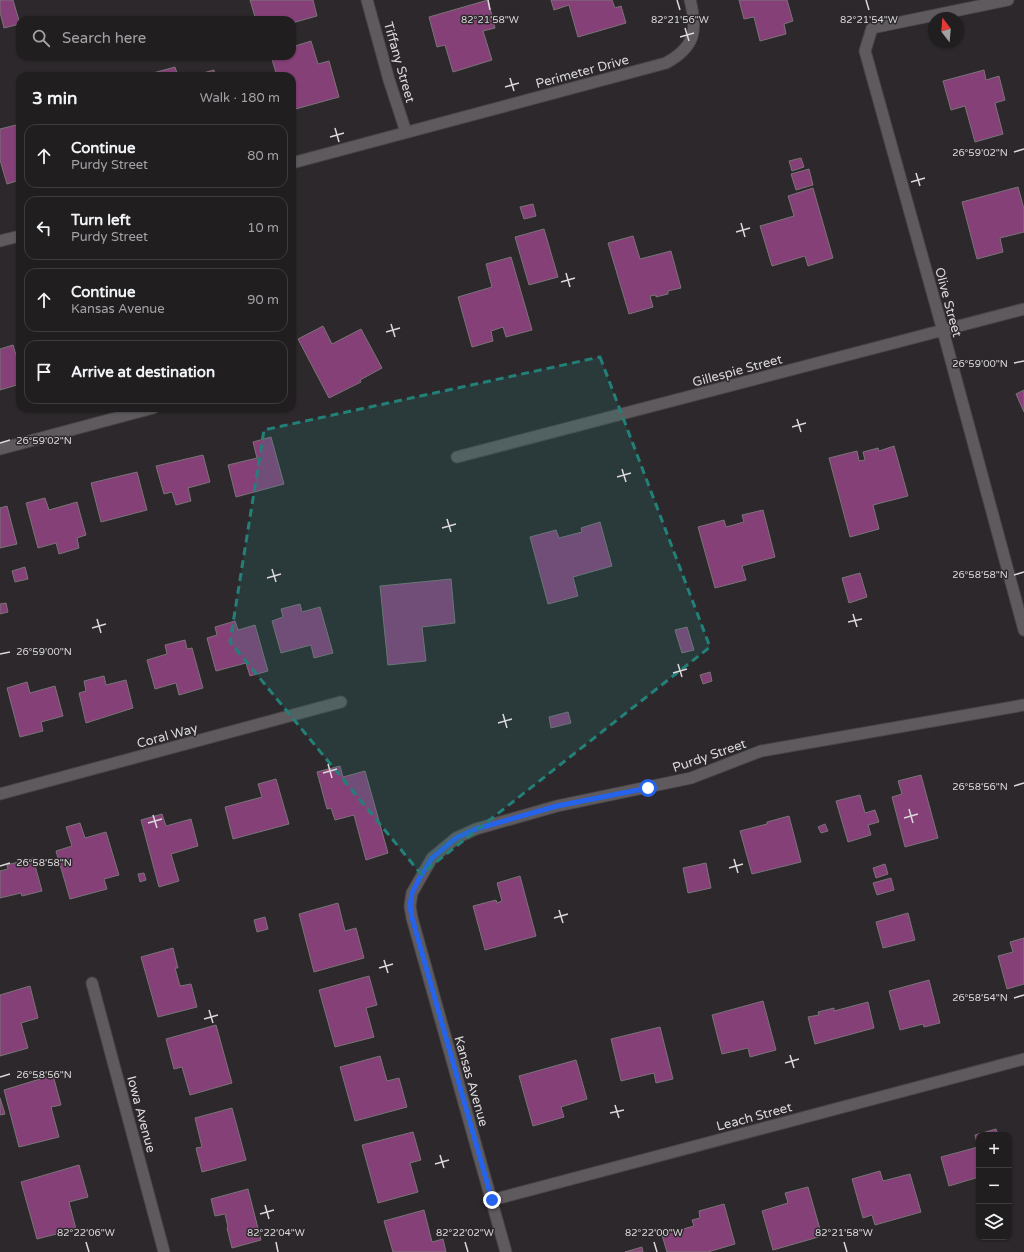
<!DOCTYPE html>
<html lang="en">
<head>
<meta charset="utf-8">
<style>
	:root { --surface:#211e20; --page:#2d2b2d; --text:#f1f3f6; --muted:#a2a2a5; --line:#3e3c3e }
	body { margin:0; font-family:"Varela Round",sans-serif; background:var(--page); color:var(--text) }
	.controls { position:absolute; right:12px; bottom:12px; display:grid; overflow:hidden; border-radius:8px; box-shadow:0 1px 3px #0004 }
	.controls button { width:36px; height:36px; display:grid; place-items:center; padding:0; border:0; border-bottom:1px solid var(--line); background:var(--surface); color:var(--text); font:20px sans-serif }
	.compass { position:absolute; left:928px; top:12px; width:36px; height:36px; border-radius:50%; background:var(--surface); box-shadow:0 1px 3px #0004; rotate:344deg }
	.stop { position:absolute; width:12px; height:12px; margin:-9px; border:3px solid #2563eb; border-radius:50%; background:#fff }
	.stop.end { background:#2563eb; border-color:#fff; box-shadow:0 1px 4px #0008 }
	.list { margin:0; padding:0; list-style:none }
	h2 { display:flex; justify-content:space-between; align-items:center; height:52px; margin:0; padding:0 16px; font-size:17px }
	h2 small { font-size:13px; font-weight:400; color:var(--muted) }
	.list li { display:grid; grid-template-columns:26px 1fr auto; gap:12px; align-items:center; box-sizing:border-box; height:64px; margin:0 8px 8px; padding:0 8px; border:1px solid var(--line); border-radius:12px }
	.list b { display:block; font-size:15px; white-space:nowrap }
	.list p { margin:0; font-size:13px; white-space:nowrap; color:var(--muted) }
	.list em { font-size:13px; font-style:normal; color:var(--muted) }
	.icon { flex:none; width:22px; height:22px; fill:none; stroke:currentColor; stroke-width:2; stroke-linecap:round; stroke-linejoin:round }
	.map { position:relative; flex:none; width:1024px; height:1252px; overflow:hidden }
	.search { position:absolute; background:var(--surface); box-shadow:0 1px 3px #0004; left:16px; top:16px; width:280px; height:44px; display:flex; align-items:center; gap:10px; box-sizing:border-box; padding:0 14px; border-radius:12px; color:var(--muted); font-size:15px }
	.panel { position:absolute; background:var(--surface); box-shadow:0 1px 3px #0004; left:16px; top:72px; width:280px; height:340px; border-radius:12px }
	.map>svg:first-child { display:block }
</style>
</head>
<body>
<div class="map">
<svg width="1024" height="1252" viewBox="0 0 1024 1252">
	<rect width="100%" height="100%" fill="#2c282b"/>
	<path fill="#854177" stroke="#797477" d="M0,0h13l7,24 -16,4 -4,-16z
		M250,0h63l4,16 -25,7v-3h-36z
		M488,0l7,28 -12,3 9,29 -39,12 -8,-27 -8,2 -8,-30z
		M551,0h61l3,8 6,-2 5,17 -48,14 -9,-32 -15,5z
		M739,0h48l6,21 -9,3 2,10 -26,7 -6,-24 -10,2z
		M311,41l7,23 11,-3 10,36 -47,13v-34h-15l-6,-20h21v-9z
		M175,67l3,9h-24l-1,-3z
		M214,70l1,6h-23z
		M984,70l2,10 13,-4 6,24 -10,3 8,31 -28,8 -10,-36 -14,4 -8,-29z
		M20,124v56l-13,4 -7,-24v-31z
		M801,158l3,9 -12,4 -3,-10z
		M809,169l4,16 -17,5 -5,-16z
		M1018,187l6,22v23l-24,6 3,14 -26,7 -15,-57z
		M813,188l20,70 -25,8 -3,-10 -33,10 -12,-40 34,-10 -6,-20z
		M533,204l3,12 -12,3 -4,-12z
		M544,229l14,48 -29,8 -14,-48z
		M633,236l7,23 31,-8 10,37 -13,3v3l-12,3v-2l-6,1 3,11 -24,7 -21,-71z
		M511,257l21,73 -26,7 -3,-10 -12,4 2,10 -21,6 -14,-50 34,-10 -6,-23z
		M323,326l9,18 29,-15 21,39 -22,12 1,2 -32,16 -31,-59z
		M13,345l3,10 4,-1v30l-20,6v-41z
		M1024,390v22l-8,-18z
		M271,437l13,47 -48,13 -8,-32 29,-7 -4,-16z
		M894,446l14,50 -35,9 6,24 -29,8 -21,-79 28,-7 2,10 6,-1 -2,-8 15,-4 1,3z
		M203,455l7,27 -22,6 3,13 -15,4 -4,-13 -8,2 -8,-28z
		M137,472l10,38 -46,12 -10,-39z
		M45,498l4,12 28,-8 9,33 -9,3 2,10 -20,6 -3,-11 -18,5 -12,-45z
		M7,506l10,38 -17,4v-40z
		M763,510l12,47 -33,9 4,14 -31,8 -17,-61 26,-7 2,7 18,-5 -2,-7z
		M600,522l12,44 -39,11 5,19 -30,8 -18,-67 26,-7 3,8 23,-6 -1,-4z
		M25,567l3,12 -13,3 -3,-11z
		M860,573l7,24 -18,6 -7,-25z
		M451,579l4,44 -33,4 4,34 -38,4 -8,-79z
		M6,603l2,9 -8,2v-10z
		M300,604l2,8 18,-5 13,46 -19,5 -3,-13 -30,8 -9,-32 11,-4 -2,-8z
		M235,621l3,9 17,-5 13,46 -18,5 -4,-13 -30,8 -9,-33 10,-3 -2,-8z
		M687,627l7,23 -12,3 -7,-23z
		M185,640l2,9 5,-1 11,40 -24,7 -3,-12 -21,6 -8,-29 20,-6 -2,-9z
		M710,672l2,9 -9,3 -3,-9z
		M104,676l2,9 20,-5 7,28 -47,15 -7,-30 7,-2 -2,-10z
		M27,682l3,11 25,-7 8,30 -22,6 2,9 -23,6 -13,-49z
		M568,712l3,11 -20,5 -2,-11z
		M340,766l3,11 22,-6 23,82 -22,7 -12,-45 -19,5 -4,-12 -4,1 -10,-37z
		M921,775l17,63 -33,9 -13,-50 10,-3 -4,-13z
		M276,779l13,45 -56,15 -8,-32 37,-10 -4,-13z
		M860,795l5,18 10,-3 4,12 -11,3 3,10 -23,7 -12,-41z
		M162,814l4,12 25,-7 7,27 -27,8 8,27 -20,6 -18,-67z
		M789,816l12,46 -49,12 -12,-43 27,-7v-2z
		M80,823l5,15 21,-6 13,43 -15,4 3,10 -37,10 -14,-48 16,-5 -6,-19z
		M825,824l3,7 -7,2 -3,-6z
		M33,858l9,33 -20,5 -1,-3 -21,5v-27l8,-2 -1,-4z
		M706,863l5,25 -23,5 -5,-25z
		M885,864l3,10 -12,4 -3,-10z
		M144,873l2,7 -6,2 -2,-8z
		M520,876l16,60 -51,14 -12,-44 23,-6 1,3 5,-2 -5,-18z
		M891,878l3,12 -17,5 -4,-12z
		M338,903l7,28 11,-3 8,30 -50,14 -15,-58z
		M908,913l7,27 -32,8 -7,-26z
		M265,917l3,12 -11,3 -3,-12z
		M1024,938v46l-17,5 -9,-33 15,-4 -3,-10z
		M173,948l5,20h-3l5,18 11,-2 6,23 -39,10 -17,-60z
		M369,976l8,29 -11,3 8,29 -39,10 -16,-57z
		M929,980l11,43 -16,4 -1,-3 -23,6 -11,-39z
		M30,986l8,32 -17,5 7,25 -28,8v-61z
		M763,1001l13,49 -26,7 -2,-9 -26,6 -10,-39z
		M868,1002l6,26 -59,16 -7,-27 11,-2 -1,-3 16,-4v3z
		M216,1025l16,58 -42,12 -8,-28 -8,2 -8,-30z
		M660,1027l13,52 -17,4 -2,-10 -33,8 -10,-42z
		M380,1056l7,25 12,-3 8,29 -52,14 -15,-54z
		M576,1060l11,39 -26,8 3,10 -31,9 -14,-50z
		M53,1075l8,30 -10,2 8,30 -40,10 -15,-57z
		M0,1098l5,16 -5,1z
		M232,1108l14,52 -44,12 -6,-24 6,-1 -7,-29z
		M996,1129l2,6h-19v42l-30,9 -8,-29 37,-10 -3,-12z
		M413,1132l8,28 -11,3 8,29 -40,11 -16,-58z
		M79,1165l9,32 -19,5 7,27 -39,10 -16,-57z
		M880,1171l3,10 27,-7 11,38 -46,13 -3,-10 -9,3 -11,-39z
		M808,1187l14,49 -49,14 -11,-39 26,-8 -3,-10z
		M248,1189l13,51 -29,8 -5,-20 1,-1 -3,-13 -10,2 -4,-17z
		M724,1204l11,40 -27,8h-41l-5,-17 32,-9 -2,-6 8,-2 -1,-7z
		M424,1210l8,32 11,-3 3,13h-53l-9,-31z
		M642,1247l1,5h-18z"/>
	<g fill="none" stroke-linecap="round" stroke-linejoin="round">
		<defs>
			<path id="minor" d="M367,0l22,80 17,52
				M1008,0l-136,28 -7,23 78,280 81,299
				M292,163l374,-100c29,-16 32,-32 24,-63
				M0,241l20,-5
				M0,449l153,-41
				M457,457l567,-148
				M0,794l341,-92
				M92,983l72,269
				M492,1200l532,-141
				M506,1252l-94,-334 -2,-12 2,-13 20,-35 24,-20 20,-9 81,-23 134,-28 70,-27 263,-46"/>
		</defs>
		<use href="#minor" stroke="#474547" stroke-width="13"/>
		<use href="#minor" stroke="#5e5a5e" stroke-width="11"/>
	</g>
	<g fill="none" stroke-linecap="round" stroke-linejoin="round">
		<path stroke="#2563eb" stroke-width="5" d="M492,1200l-80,-282 -2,-12 2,-13 7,-14 13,-21 24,-20 20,-9 81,-23 91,-18"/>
	</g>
	<path fill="#238079" fill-opacity="0.2" stroke="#238079" stroke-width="3" stroke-dasharray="8 5" stroke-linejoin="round" d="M600,357l110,290 -289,227 -191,-232 34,-212z"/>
	<path fill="none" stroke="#dad8da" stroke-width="1.5" d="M488,0l2,10M677,0l3,10M866,0l3,10M685,28l4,13M680,37l14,-4M510,78l4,13M505,87l14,-4M335,128l4,14M330,137l14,-4M1014,152l10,-3M916,173l4,13M911,182l14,-4M741,223l4,14M736,232l14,-4M566,273l4,14M561,282l14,-4M391,324l4,13M386,332l14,-4M1014,363l10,-2M797,419l4,13M792,427l14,-4M0,443l10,-3M622,469l4,13M617,477l14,-4M447,519l4,13M442,528l14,-4M272,569l4,13M1014,575l10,-3M267,578l14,-4M853,614l4,13M97,619l4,14M848,622l14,-3M92,628l14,-4M0,654l10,-2M678,664l4,13M673,673l14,-4M503,714l4,14M498,723l14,-4M328,764l4,14M323,773l14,-4M1014,786l10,-3M909,809l4,14M153,815l4,13M904,818l14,-4M148,823l14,-4M734,859l4,14M0,866l10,-3M729,868l14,-4M559,910l4,13M554,918l14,-4M384,960l4,13M379,968l14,-4M1014,998l10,-3M209,1010l4,13M204,1019l14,-4M790,1055l4,13M785,1063l14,-4M0,1077l10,-3M615,1105l4,13M610,1113l14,-3M440,1155l4,13M435,1164l14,-4M265,1205l4,14M260,1214l14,-4M86,1242l3,10M276,1242l2,10M465,1242l3,10M654,1242l3,10M844,1242l3,10"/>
	<g text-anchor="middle" stroke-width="3" stroke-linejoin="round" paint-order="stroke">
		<g font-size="13" fill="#dad8da" stroke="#2c282b">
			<text transform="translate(400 62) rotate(74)" y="5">Tiffany Street</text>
			<text transform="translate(582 71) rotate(-15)" y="5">Perimeter Drive</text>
			<text transform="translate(949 302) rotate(75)" y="5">Olive Street</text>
			<text transform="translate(737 370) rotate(-15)" y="5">Gillespie Street</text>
			<text transform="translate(167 735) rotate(-15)" y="5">Coral Way</text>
			<text transform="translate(709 755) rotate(-19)" y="5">Purdy Street</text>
			<text transform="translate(472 1081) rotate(74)" y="5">Kansas Avenue</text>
			<text transform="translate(142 1114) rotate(75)" y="5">Iowa Avenue</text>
			<text transform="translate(754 1116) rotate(-15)" y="5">Leach Street</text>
		</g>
	</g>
	<g font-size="10" text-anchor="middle" fill="#dad8da" stroke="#2c282b" stroke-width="3" stroke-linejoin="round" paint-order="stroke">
		<text x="490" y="23">82°21'58"W</text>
		<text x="680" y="23">82°21'56"W</text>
		<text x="869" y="23">82°21'54"W</text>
		<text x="980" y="156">26°59'02"N</text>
		<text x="980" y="367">26°59'00"N</text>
		<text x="44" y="444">26°59'02"N</text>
		<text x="980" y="578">26°58'58"N</text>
		<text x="44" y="655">26°59'00"N</text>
		<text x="980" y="790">26°58'56"N</text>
		<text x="44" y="866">26°58'58"N</text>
		<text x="980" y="1001">26°58'54"N</text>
		<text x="44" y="1078">26°58'56"N</text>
		<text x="86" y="1236">82°22'06"W</text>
		<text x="276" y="1236">82°22'04"W</text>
		<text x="465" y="1236">82°22'02"W</text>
		<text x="654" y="1236">82°22'00"W</text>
		<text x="844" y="1236">82°21'58"W</text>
	</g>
</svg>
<div class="controls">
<button>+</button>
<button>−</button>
<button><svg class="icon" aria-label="layers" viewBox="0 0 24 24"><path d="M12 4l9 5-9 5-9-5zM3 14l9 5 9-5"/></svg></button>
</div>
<svg class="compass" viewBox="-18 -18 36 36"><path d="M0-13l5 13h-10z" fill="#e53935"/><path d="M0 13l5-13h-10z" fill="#a2a2a5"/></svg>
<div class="stop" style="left:648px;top:788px"></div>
<div class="stop end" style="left:492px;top:1200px"></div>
<div class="search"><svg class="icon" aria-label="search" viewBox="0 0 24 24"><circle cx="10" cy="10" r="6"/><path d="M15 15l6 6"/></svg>Search here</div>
<section class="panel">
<h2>3 min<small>Walk · 180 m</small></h2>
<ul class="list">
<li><svg class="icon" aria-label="ahead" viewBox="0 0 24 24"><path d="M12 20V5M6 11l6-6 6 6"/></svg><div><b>Continue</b><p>Purdy Street</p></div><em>80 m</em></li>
<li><svg class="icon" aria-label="left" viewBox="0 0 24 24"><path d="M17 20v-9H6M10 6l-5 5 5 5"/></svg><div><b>Turn left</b><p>Purdy Street</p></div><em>10 m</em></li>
<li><svg class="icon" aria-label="ahead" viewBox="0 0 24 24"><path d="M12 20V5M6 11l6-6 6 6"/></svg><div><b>Continue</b><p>Kansas Avenue</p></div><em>90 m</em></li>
<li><svg class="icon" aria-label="arrive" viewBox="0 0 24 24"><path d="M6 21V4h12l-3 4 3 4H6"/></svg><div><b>Arrive at destination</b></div></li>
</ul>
</section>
</div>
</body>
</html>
